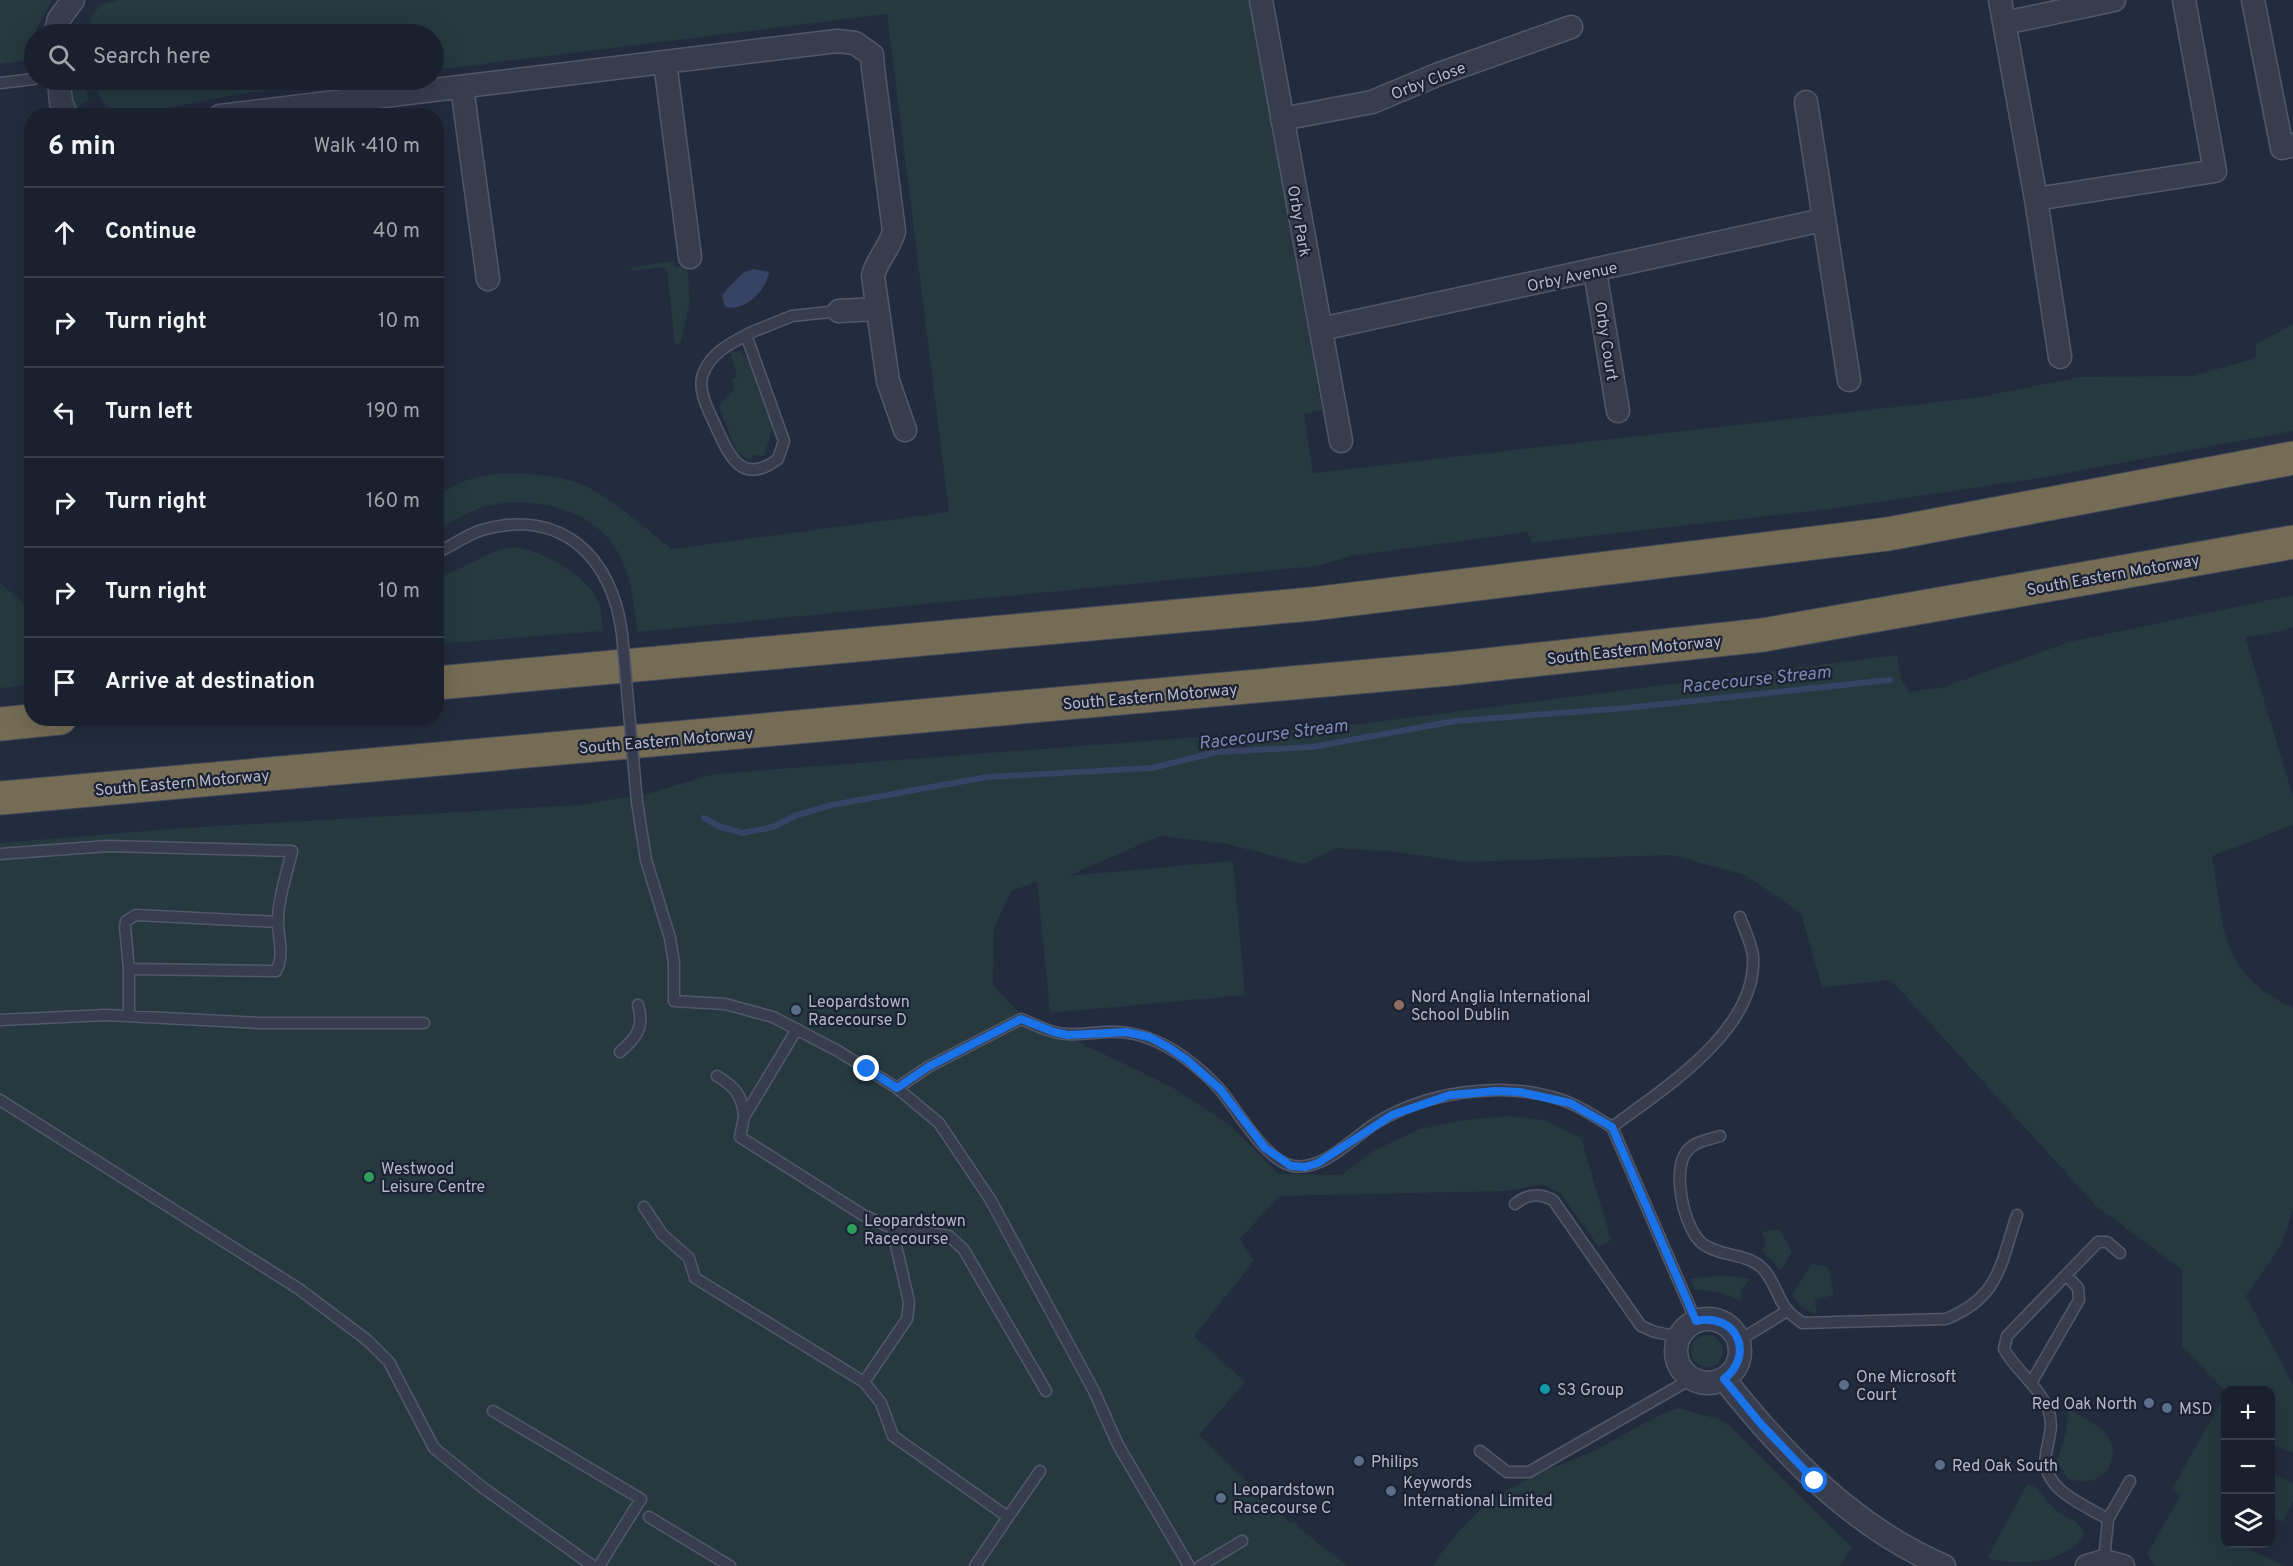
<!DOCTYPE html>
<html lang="en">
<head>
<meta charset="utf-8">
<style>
	:root { --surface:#1a202e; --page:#272d3a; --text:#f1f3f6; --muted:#9fa3aa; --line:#383e4a }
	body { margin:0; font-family:Overpass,sans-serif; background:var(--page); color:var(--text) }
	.controls { position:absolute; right:18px; bottom:18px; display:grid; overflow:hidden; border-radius:12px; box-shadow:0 6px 24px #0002 }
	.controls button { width:54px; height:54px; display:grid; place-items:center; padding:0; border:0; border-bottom:2px solid var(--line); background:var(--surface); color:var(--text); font:30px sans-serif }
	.stop { position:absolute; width:18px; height:18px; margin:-14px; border:4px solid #1a73e8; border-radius:50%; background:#fff }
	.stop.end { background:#1a73e8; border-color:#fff; box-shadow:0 2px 6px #0008 }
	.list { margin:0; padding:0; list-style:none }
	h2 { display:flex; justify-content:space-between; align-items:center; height:78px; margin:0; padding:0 24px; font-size:26px }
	h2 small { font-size:20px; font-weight:400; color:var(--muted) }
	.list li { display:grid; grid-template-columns:39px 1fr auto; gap:18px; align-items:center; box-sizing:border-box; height:90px; padding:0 24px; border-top:2px solid var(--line) }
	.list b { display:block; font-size:22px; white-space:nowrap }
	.list em { font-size:20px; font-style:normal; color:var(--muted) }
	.icon { flex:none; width:33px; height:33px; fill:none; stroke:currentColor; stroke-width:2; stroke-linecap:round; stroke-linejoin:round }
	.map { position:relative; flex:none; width:2293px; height:1566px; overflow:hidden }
	.search { position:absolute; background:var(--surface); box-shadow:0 6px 24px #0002; left:24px; top:24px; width:420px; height:66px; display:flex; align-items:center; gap:15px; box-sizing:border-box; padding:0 21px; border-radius:33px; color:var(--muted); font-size:22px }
	.panel { position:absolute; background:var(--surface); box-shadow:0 6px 24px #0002; left:24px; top:108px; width:420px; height:618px; border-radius:24px }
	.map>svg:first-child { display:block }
</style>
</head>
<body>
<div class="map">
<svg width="2293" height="1566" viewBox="0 0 2293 1566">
	<rect width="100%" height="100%" fill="#232b3e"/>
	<path fill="#25393f" d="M0,0h52l-18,34v21l-5,5 -29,4z
		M118,0h1131l73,410 -18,4 9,59 662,-75 105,-21 113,-1 63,-18v-14l37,-20v107l-253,47 -203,30 -306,35 -3,-11 -177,24 -34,10 -680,66c-2,-24 -5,-49 -15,-72 -21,-48 -84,-65 -131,-55 -20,4 -37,16 -54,25v-35c11,-6 24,-14 37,-17 27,-8 77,-5 104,5 27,9 70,48 94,66l277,-37 -62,-498 -453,56v-36h-346l2,-15 10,-14z
		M69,80h15l5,19 -13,10 -4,-8z
		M94,80h266l-121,14 -113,22 -12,-1 -15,-19z
		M674,261l1,6 12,-2 3,36 -9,41 -6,3 -8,-75 -3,-3 -34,4 2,-4z
		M740,351l8,9 25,66 -9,30 -11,-1 -2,7 -15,-11 -17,-45 16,-17 -3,-10 5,-3 -7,-24z
		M516,547c26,4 73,29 83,56 3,9 3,19 4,28l-166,13v-65l63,-30z
		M0,583l31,26v76l-31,3z
		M2293,595v32l-27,8 -21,1 48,161v28l-81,31c13,74 6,115 81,152v201l-11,35 -36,52 47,89v68l-22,-9 -1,-54 -45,1 -43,-44v-77l-86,-64 -205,-226 -69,7 -21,-74 -56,-38 -74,-20 -205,7 -69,-10 -61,-4 -33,16 -76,-20 -67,-8 -92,40 165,-15 12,134 -195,18 -13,-131 -26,9 -17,37 -1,57 28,29 149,72 60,39 49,49 62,1 34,-25 45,-21 45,-9 42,-4 38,4 36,18 30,102 -12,7 -38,-53 -18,-10 -38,7 -226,5 -39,43 14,22 -60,75 51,46 -46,53 85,82 9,7v-5l6,9 49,38h-1348v-723l184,-15 394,-23 72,-12 64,-19 630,-48 553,-71 5,27 8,10 34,-5 125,-45z
		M1779,1229l13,23 -11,18 -20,-20 5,-6 -4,-12z
		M1812,1264l16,3 6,28 -19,5 2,15 -15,-8 -10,-12z
		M1722,1275l28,4 -9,12 1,11 -19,-9 -28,-4 -5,-10z
		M1691 1351a16 16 0 1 1 32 0a16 16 0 1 1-32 0Z
		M2225,1395l1,149h12l47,22h-130l-8,-12 34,-59 -9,-6z
		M1678,1408l43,12 11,8 120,119 -12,19h-407c26,-43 63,-73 109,-94 18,-8 37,-14 55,-23 27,-13 51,-31 81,-41z
		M2068,1409c25,15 57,25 40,61 -12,13 -25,14 -41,8l-10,-17 9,-29z
		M2271,1473l22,10v18l-10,21 -12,-6z
		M2027,1485c12,-1 20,18 29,25 9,8 27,11 28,25 -20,30 -65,31 -97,23z"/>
	<path fill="#364365" d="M754,269l15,3c-3,19 -24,40 -44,35l-3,-11c5,-9 15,-16 22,-24z"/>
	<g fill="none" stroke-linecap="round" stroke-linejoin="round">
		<path stroke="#364365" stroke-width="6" d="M704,818l17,9 22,6 30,-6 24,-12 35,-10 155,-28 165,-9 65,-16 95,-5 144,-26 170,-13 264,-28"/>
		<defs>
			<path id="service" d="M0,83l34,-4
				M746,335l38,106 -6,18c-36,27 -48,-2 -62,-32 -7,-16 -19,-36 -13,-53 8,-22 30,-32 49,-42l40,-16 47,-5
				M436,553c16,-7 30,-18 46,-23 80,-23 131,28 140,104
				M637,802l9,58 24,78 4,25v38l51,3 48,13 65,34 59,37 42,35 51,76 104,192 24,54 71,121
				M0,854l108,-8 184,5c-5,23 -15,50 -14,74 1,15 6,32 -2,46l-147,-2 -4,-42 1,-6 10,-6 142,7
				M129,1016v-47
				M0,1020l106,-5 155,8h163
				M620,1052c16,-14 25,-25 18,-47
				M717,1076c18,11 25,19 27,40
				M897,1088l31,-21 93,-48c15,6 31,15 47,15 12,1 25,-1 37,-2 30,-2 55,8 80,26 12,9 27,22 37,34 17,21 44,69 71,74 31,5 59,-28 83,-43 50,-31 123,-42 180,-25 21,6 38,18 56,29l84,194
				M0,1100l299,189 68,51 22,22 45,86 48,39 111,79
				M1612,1127c51,-38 146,-97 141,-171 -1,-12 -9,-27 -13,-39
				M1720,1136c-11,4 -25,5 -33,15 -16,19 -3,79 16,93 18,13 44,9 59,24 13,12 15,31 26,43 4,5 10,8 14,12l144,-4c54,-22 54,-54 71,-104
				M1515,1204c12,-10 24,-11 38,-4l88,126 14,6 25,5
				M644,1207l18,27 27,24 6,20 169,104 43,-63 2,-17 -17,-74 -29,-13 -123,-78 4,-20 53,-88
				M892,1228l57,8 15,14 82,141
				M1738,1341l49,-30
				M864,1382l17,21 12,33 115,81 -33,49
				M2031,1383l48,-83 -1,-12 -12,-13
				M493,1411l148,88 -42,67
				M1480,1451l27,21h22l162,-93
				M649,1517l81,49
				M1008,1517l32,-46
				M2108,1519l22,-38
				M2104,1561l4,-42c-24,-14 -68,-30 -62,-65 3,-17 8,-29 2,-45 -10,-24 -32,-38 -44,-60l3,-13 91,-94h9l13,11
				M1200,1566l42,-25"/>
			<path id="minor" d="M1261,0l80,441
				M2000,0l36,199 24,158
				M2253,0l29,148 11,-3
				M2004,23l110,-23
				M55,34l4,-15 14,-19
				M665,62l25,195
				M59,80l2,23 6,13
				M462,87l26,192
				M1806,102l43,278
				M220,116l617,-75 18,2 17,12 1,13 21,163c-4,17 -17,28 -21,45l15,105 17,49
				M1282,119l90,-17 67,-28 132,-47
				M2036,199l179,-28 -31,-171
				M1595,271l23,140
				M839,311l37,-2
				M1321,329l502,-109
				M1676 1351a32 32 0 1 1 64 0a32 32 0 1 1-64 0Z
				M1724,1379c60,76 129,148 220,187
				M2087,1566l17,-5 19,5"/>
			<path id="motorway" d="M436,683l876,-79 576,-70 405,-76
				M0,724l60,-6
				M0,798l1449,-129 314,-34 530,-93"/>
		</defs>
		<use href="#service" stroke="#525869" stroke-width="13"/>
		<use href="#minor" stroke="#525869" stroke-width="25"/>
		<use href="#motorway" stroke="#424859" stroke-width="35"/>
		<use href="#service" stroke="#373d4e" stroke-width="10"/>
		<use href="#minor" stroke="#373d4e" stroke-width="22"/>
		<use href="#motorway" stroke="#746c54" stroke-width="33"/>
		<defs>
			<path id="service-bridge" d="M622,634l15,168"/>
		</defs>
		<use href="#service-bridge" stroke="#525869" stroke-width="13" stroke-linecap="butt"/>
		<use href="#service-bridge" stroke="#373d4e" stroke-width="10"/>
	</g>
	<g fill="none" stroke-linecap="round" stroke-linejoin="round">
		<path stroke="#1a73e8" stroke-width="8" d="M867,1069l30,19 31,-21 93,-48 33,13 14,3 58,-3 23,5 19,10 19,13 33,29 45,59 26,18 14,1 13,-4 74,-48 58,-20 46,-4 24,1 50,11 42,24 84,194c40,-9 60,33 28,58l36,44 55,58"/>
	</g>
	<circle fill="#8d6e63" stroke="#1c2233" stroke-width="2" cx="1399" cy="1005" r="6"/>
	<g fill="#5c6f8a" stroke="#1c2233" stroke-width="2">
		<circle cx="796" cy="1010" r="6"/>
		<circle cx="1844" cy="1385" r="6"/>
		<circle cx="2149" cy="1403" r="6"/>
		<circle cx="2167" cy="1408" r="6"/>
		<circle cx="1359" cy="1461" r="6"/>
		<circle cx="1940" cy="1465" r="6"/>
		<circle cx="1391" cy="1491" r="6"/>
		<circle cx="1221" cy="1498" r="6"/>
	</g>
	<g fill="#2e9e5b" stroke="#1c2233" stroke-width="2">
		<circle cx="369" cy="1177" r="6"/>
		<circle cx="852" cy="1229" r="6"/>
	</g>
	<circle fill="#0f9aa8" stroke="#1c2233" stroke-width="2" cx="1545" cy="1389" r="6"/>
	<g text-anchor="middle" stroke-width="4.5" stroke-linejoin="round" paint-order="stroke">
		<g font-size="16" fill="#b3b8c9" stroke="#1c2233">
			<text transform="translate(1428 80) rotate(-21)" y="6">Orby Close</text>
			<text transform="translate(1300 221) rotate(80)" y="6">Orby Park</text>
			<text transform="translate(1572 276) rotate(-12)" y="6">Orby Avenue</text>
			<text transform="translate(1607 341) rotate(81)" y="6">Orby Court</text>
			<text transform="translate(2113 574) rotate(-10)" y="6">South Eastern Motorway</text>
			<text transform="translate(1634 649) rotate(-6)" y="6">South Eastern Motorway</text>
			<text transform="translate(1150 696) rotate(-5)" y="6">South Eastern Motorway</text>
			<text transform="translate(666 740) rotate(-5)" y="6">South Eastern Motorway</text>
			<text transform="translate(182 782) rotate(-5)" y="6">South Eastern Motorway</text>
		</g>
		<g font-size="16" fill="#b3b8c9" stroke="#1c2233" text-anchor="start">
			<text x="1411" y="1002">Nord Anglia International<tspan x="1411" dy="18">School Dublin</tspan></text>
			<text x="808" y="1007">Leopardstown<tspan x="808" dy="18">Racecourse D</tspan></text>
			<text x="381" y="1174">Westwood<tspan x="381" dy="18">Leisure Centre</tspan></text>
			<text x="864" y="1226">Leopardstown<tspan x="864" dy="18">Racecourse</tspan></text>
			<text x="1856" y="1382">One Microsoft<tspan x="1856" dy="18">Court</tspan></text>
			<text x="1557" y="1395">S3 Group</text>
			<text x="2137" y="1409" text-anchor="end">Red Oak North</text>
			<text x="2179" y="1414">MSD</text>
			<text x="1371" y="1467">Philips</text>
			<text x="1952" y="1471">Red Oak South</text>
			<text x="1403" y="1488">Keywords<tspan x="1403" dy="18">International Limited</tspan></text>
			<text x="1233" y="1495">Leopardstown<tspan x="1233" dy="18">Racecourse C</tspan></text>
		</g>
		<g font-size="18" font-style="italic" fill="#7a8ab2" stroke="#1c2233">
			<text transform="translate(1756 679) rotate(-6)" y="6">Racecourse Stream</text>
			<text transform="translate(1273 734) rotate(-7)" y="6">Racecourse Stream</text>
		</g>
	</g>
</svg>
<div class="controls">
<button>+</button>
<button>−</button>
<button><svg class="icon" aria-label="layers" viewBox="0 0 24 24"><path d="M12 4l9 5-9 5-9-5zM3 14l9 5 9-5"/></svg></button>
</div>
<div class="stop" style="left:1815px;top:1481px"></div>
<div class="stop end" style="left:867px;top:1069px"></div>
<div class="search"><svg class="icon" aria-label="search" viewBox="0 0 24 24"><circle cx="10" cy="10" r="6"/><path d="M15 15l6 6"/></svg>Search here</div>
<section class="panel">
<h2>6 min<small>Walk · 410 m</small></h2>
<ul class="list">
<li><svg class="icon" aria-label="ahead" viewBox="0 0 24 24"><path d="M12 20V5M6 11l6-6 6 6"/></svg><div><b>Continue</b></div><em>40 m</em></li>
<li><svg class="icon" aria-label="right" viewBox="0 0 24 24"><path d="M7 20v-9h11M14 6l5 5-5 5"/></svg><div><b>Turn right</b></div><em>10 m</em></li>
<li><svg class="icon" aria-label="left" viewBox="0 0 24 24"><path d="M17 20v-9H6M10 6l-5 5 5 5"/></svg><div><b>Turn left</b></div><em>190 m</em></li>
<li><svg class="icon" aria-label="right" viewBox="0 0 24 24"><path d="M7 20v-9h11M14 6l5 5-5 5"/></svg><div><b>Turn right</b></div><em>160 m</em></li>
<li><svg class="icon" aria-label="right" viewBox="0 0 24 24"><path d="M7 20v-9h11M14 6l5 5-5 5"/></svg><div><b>Turn right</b></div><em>10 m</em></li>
<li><svg class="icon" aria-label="arrive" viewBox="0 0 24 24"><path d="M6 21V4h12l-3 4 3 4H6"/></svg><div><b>Arrive at destination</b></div></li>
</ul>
</section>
</div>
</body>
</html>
